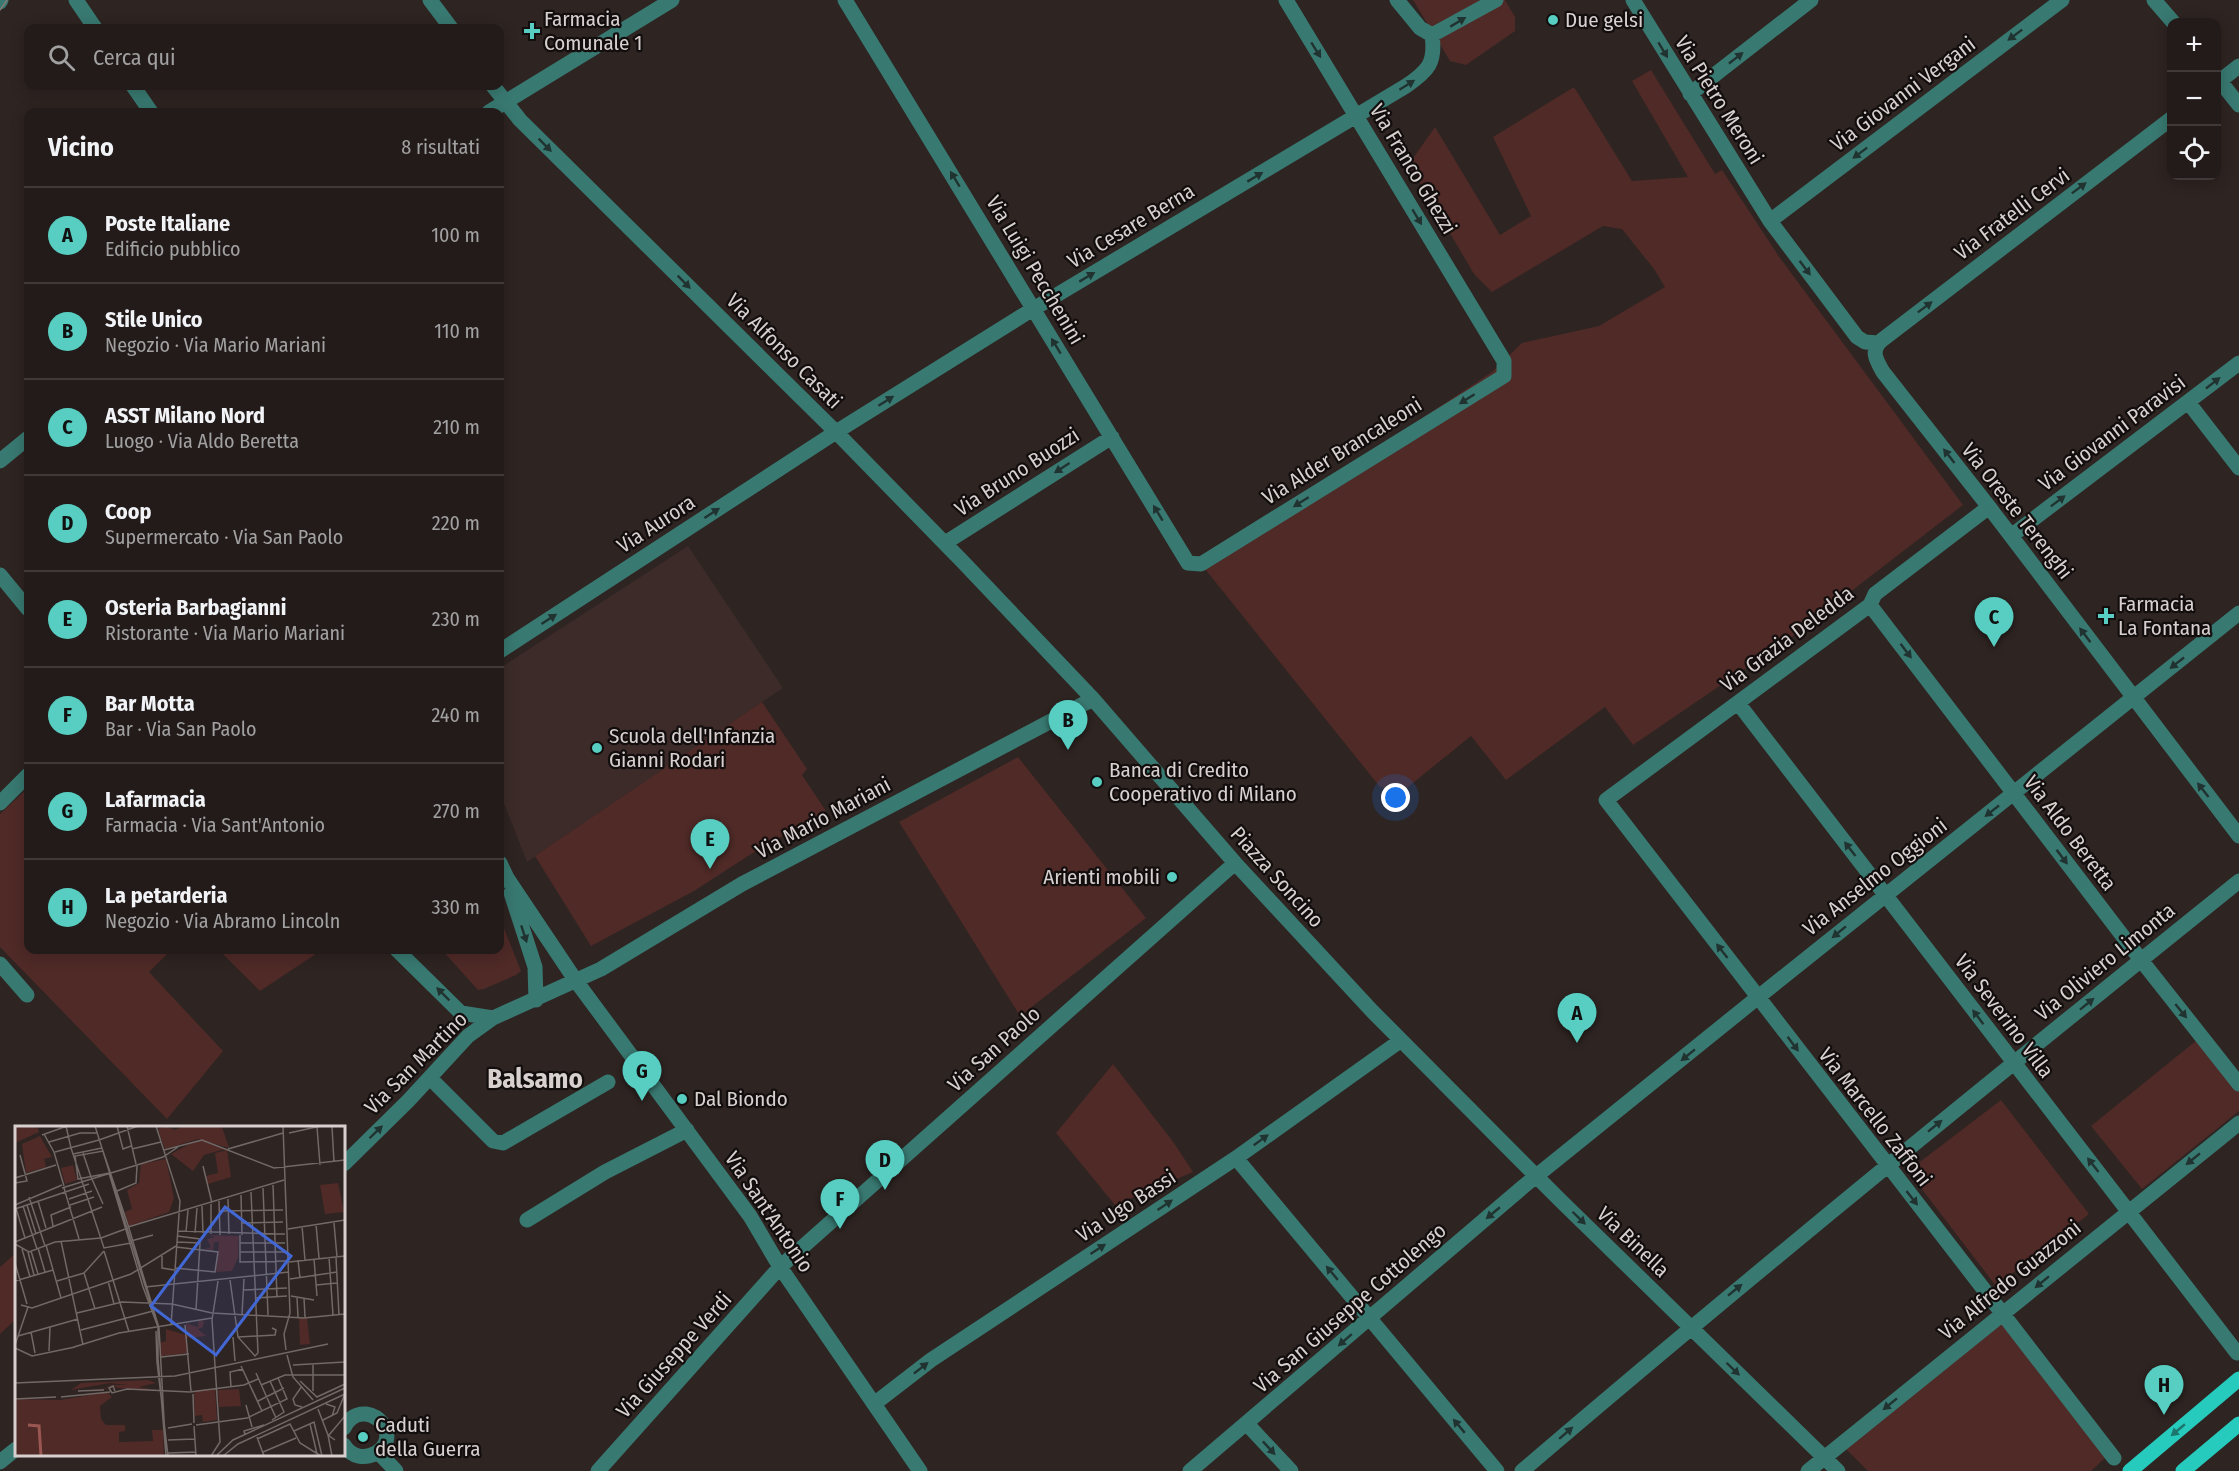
<!DOCTYPE html>
<html lang="it">
<head>
<meta charset="utf-8">
<style>
	:root { --surface:#221b1a; --page:#2e2827; --text:#f1f3f6; --muted:#a2a1a2; --line:#3f3939; --accent:#57cec1 }
	body { margin:0; font-family:"Fira Sans Condensed",sans-serif; background:var(--page); color:var(--text) }
	.controls { position:absolute; right:18px; top:18px; display:grid; overflow:hidden; border-radius:12px; box-shadow:0 3px 15px #0003 }
	.controls button { width:54px; height:54px; display:grid; place-items:center; padding:0; border:0; border-bottom:2px solid var(--line); background:var(--surface); color:var(--text); font:30px sans-serif }
	.you { position:absolute; left:1396px; top:798px; width:21px; height:21px; margin:-15px; border:4px solid #fff; border-radius:50%; background:#1a73e8; box-shadow:0 0 0 9px #1a73e833 }
	.badge { display:grid; place-items:center; width:39px; height:39px; border-radius:50%; background:var(--accent); color:#111; font-size:20px; font-weight:700 }
	.pin { position:absolute; translate:-50% -50px; filter:drop-shadow(0 2px 3px #0008) }
	.pin::after { content:''; position:absolute; top:32px; width:21px; height:18px; background:inherit; clip-path:polygon(0 0,100% 0,50% 100%) }
	.list { margin:0; padding:0; list-style:none }
	h2 { display:flex; justify-content:space-between; align-items:center; height:78px; margin:0; padding:0 24px; font-size:26px }
	h2 small { font-size:20px; font-weight:400; color:var(--muted) }
	.list li { display:grid; grid-template-columns:39px 1fr auto; gap:18px; align-items:center; box-sizing:border-box; height:96px; padding:0 24px; border-top:2px solid var(--line) }
	.list b { display:block; font-size:22px; white-space:nowrap }
	.list p { margin:0; font-size:20px; white-space:nowrap; color:var(--muted) }
	.list em { font-size:20px; font-style:normal; color:var(--muted) }
	.icon { flex:none; width:33px; height:33px; fill:none; stroke:currentColor; stroke-width:2; stroke-linecap:round; stroke-linejoin:round }
	.map { position:relative; flex:none; width:2239px; height:1471px; overflow:hidden }
	.search { position:absolute; background:var(--surface); box-shadow:0 3px 15px #0003; left:24px; top:24px; width:480px; height:66px; display:flex; align-items:center; gap:15px; box-sizing:border-box; padding:0 21px; border-radius:12px; color:var(--muted); font-size:22px }
	.panel { position:absolute; background:var(--surface); box-shadow:0 3px 15px #0003; left:24px; top:108px; width:480px; height:846px; border-radius:12px }
	.map>svg:first-child { display:block }
</style>
</head>
<body>
<div class="map">
<svg width="2239" height="1471" viewBox="0 0 2239 1471">
	<rect width="100%" height="100%" fill="#2e2422"/>
	<path fill="#3c2b29" d="M688,546l95,142 -256,174 -27,-69v-125z"/>
	<path fill="#4f2a27" d="M1413,0h92l10,17v14l-49,34 -16,-4z
		M1651,70l64,104 7,-4 58,88 183,247 -170,131 -160,109 -28,-38 -99,73 -35,-44 -68,55 -23,-4 -179,-223 291,-192 30,-29 77,-17 66,-39 -11,-18 -32,-40 -19,-3 -111,66 -18,-18 -65,-110 26,-37 65,108 31,-19 -38,-79 81,-50 58,94 56,-4 -56,-96z
		M762,702l45,67 -5,6 24,36 -78,45 -54,35 -103,55 -56,-90z
		M1018,757l128,161 -126,98 -121,-194z
		M28,788v162h143l-22,22 74,79 -56,68 -167,-172v-133z
		M500,918l21,53 -5,4 -32,14 -6,1 -36,-40h58z
		M219,950h103l-62,41z
		M2197,1040l42,52v19l-97,78 -51,-63z
		M1113,1064l61,79 19,29 -78,33 -59,-72z
		M2001,1100l88,114 -93,72 -88,-115z
		M16,1253v66l-16,15v-67z
		M2001,1322l104,136 -14,13h-223l-22,-22z"/>
	<g fill="none" stroke-linecap="round" stroke-linejoin="round">
		<path stroke="#387971" stroke-width="15" d="M76,0l19,28
			M430,0l21,28
			M845,0l343,563 13,1 303,-188v-15l-218,-361
			M1397,0l23,28 12,7 64,-35
			M1633,0l137,221 87,116 8,5 13,1
			M2154,0l19,22
			M0,2l1,-2
			M2216,76l23,29
			M2216,84l23,-18
			M133,86l18,26
			M493,86l27,34 316,312 127,130 130,137 142,164 137,148 188,189 278,271
			M1690,94l121,-94
			M489,112l183,-112
			M2172,118l-290,222c-12,10 -6,20 1,32l106,135 250,329
			M1770,221l292,-221
			M2188,402l51,66
			M0,461l28,-23
			M1989,507l-114,87 -5,11 -264,195 508,658
			M2011,536l228,-173
			M945,543l167,-106
			M0,575l28,34
			M1870,605l271,355 98,124
			M500,651l336,-219 189,-118 381,-228c22,-15 30,-23 26,-51
			M1738,703l499,650
			M0,803l28,-28
			M500,863l7,15 69,103 174,235 30,51 140,204
			M511,893l24,74 1,33
			M397,950l64,63 32,5
			M0,964l27,31
			M430,1078l63,63 10,2 105,-61
			M1236,1158l261,313
			M344,1164l65,-64 59,-64 25,-18 108,-49 141,-85 351,-185
			M527,1220l78,-48 82,-42
			M874,1404l57,-44 305,-202 164,-117
			M1247,1424l44,47
			M344,1428c4,-9 12,-15 22,-14 6,1 12,4 16,9 19,25 -23,48 -38,22
			M379,1453l17,18
			M0,1462l16,-13
			M598,1471l182,-204 455,-404
			M1190,1471l334,-285 233,-188 482,-385
			M1522,1471c235,-201 476,-396 717,-590
			M1808,1471l431,-348"/>
		<path stroke="#26cbbd" stroke-width="15" d="M2130,1471l109,-92
			M2183,1471l56,-47"/>
		<path stroke="#827978" stroke-width="1.5" d="M0,10l7,-10"/>
	</g>
	<defs><path id="oneway-solid" d="M-6-.8H1V-3.2L6.5 0L1 3.2V.8H-6Z" transform="scale(1.5)"/></defs>
	<g fill="#203331">
		<use href="#oneway-solid" transform="translate(1458 22) rotate(-31)"/>
		<use href="#oneway-solid" transform="translate(2015 35) rotate(143)"/>
		<use href="#oneway-solid" transform="translate(1316 50) rotate(58)"/>
		<use href="#oneway-solid" transform="translate(1663 50) rotate(59)"/>
		<use href="#oneway-solid" transform="translate(1736 58) rotate(-38)"/>
		<use href="#oneway-solid" transform="translate(1407 85) rotate(-32)"/>
		<use href="#oneway-solid" transform="translate(545 145) rotate(45)"/>
		<use href="#oneway-solid" transform="translate(1860 153) rotate(143)"/>
		<use href="#oneway-solid" transform="translate(1255 177) rotate(-31)"/>
		<use href="#oneway-solid" transform="translate(955 179) rotate(-121)"/>
		<use href="#oneway-solid" transform="translate(2079 188) rotate(-37)"/>
		<use href="#oneway-solid" transform="translate(1417 217) rotate(59)"/>
		<use href="#oneway-solid" transform="translate(1805 268) rotate(53)"/>
		<use href="#oneway-solid" transform="translate(1087 277) rotate(-31)"/>
		<use href="#oneway-solid" transform="translate(684 282) rotate(45)"/>
		<use href="#oneway-solid" transform="translate(1925 307) rotate(-37)"/>
		<use href="#oneway-solid" transform="translate(1056 346) rotate(-121)"/>
		<use href="#oneway-solid" transform="translate(2213 383) rotate(-38)"/>
		<use href="#oneway-solid" transform="translate(1467 399) rotate(148)"/>
		<use href="#oneway-solid" transform="translate(886 401) rotate(-32)"/>
		<use href="#oneway-solid" transform="translate(1949 456) rotate(-128)"/>
		<use href="#oneway-solid" transform="translate(1062 468) rotate(147)"/>
		<use href="#oneway-solid" transform="translate(2058 501) rotate(-37)"/>
		<use href="#oneway-solid" transform="translate(1301 502) rotate(148)"/>
		<use href="#oneway-solid" transform="translate(712 513) rotate(-33)"/>
		<use href="#oneway-solid" transform="translate(1158 513) rotate(-121)"/>
		<use href="#oneway-solid" transform="translate(549 619) rotate(-33)"/>
		<use href="#oneway-solid" transform="translate(2085 635) rotate(-127)"/>
		<use href="#oneway-solid" transform="translate(1906 651) rotate(53)"/>
		<use href="#oneway-solid" transform="translate(2177 663) rotate(142)"/>
		<use href="#oneway-solid" transform="translate(2203 790) rotate(-128)"/>
		<use href="#oneway-solid" transform="translate(1992 811) rotate(142)"/>
		<use href="#oneway-solid" transform="translate(1850 849) rotate(-128)"/>
		<use href="#oneway-solid" transform="translate(2062 857) rotate(53)"/>
		<use href="#oneway-solid" transform="translate(1839 932) rotate(141)"/>
		<use href="#oneway-solid" transform="translate(524 934) rotate(72)"/>
		<use href="#oneway-solid" transform="translate(1722 951) rotate(-128)"/>
		<use href="#oneway-solid" transform="translate(443 994) rotate(-135)"/>
		<use href="#oneway-solid" transform="translate(2087 1004) rotate(-39)"/>
		<use href="#oneway-solid" transform="translate(2181 1011) rotate(51)"/>
		<use href="#oneway-solid" transform="translate(1978 1017) rotate(-127)"/>
		<use href="#oneway-solid" transform="translate(1793 1044) rotate(53)"/>
		<use href="#oneway-solid" transform="translate(1688 1055) rotate(141)"/>
		<use href="#oneway-solid" transform="translate(1935 1126) rotate(-39)"/>
		<use href="#oneway-solid" transform="translate(376 1132) rotate(-44)"/>
		<use href="#oneway-solid" transform="translate(1261 1140) rotate(-36)"/>
		<use href="#oneway-solid" transform="translate(2193 1159) rotate(141)"/>
		<use href="#oneway-solid" transform="translate(2093 1165) rotate(-128)"/>
		<use href="#oneway-solid" transform="translate(1912 1198) rotate(52)"/>
		<use href="#oneway-solid" transform="translate(1165 1205) rotate(-34)"/>
		<use href="#oneway-solid" transform="translate(1493 1213) rotate(140)"/>
		<use href="#oneway-solid" transform="translate(1579 1218) rotate(44)"/>
		<use href="#oneway-solid" transform="translate(1098 1249) rotate(-33)"/>
		<use href="#oneway-solid" transform="translate(1332 1273) rotate(-130)"/>
		<use href="#oneway-solid" transform="translate(2042 1282) rotate(141)"/>
		<use href="#oneway-solid" transform="translate(1735 1290) rotate(-39)"/>
		<use href="#oneway-solid" transform="translate(1345 1340) rotate(139)"/>
		<use href="#oneway-solid" transform="translate(921 1368) rotate(-38)"/>
		<use href="#oneway-solid" transform="translate(1733 1369) rotate(44)"/>
		<use href="#oneway-solid" transform="translate(1890 1404) rotate(141)"/>
		<use href="#oneway-solid" transform="translate(1459 1426) rotate(-130)"/>
		<use href="#oneway-solid" transform="translate(1566 1433) rotate(-41)"/>
		<use href="#oneway-solid" transform="translate(1269 1448) rotate(47)"/>
	</g>
	<use fill="#1d766e" href="#oneway-solid" transform="translate(2178 1430) rotate(140)"/>
	<g fill="#57cec1" stroke="#130e0e" stroke-width="2">
		<circle cx="1553" cy="20" r="6"/>
		<path d="M529 22h6v6h6v6h-6v6h-6v-6h-6v-6h6z"/>
		<path d="M2103 607h6v6h6v6h-6v6h-6v-6h-6v-6h6z"/>
		<circle cx="597" cy="748" r="6"/>
		<circle cx="1097" cy="782" r="6"/>
		<circle cx="1172" cy="877" r="6"/>
		<circle cx="682" cy="1099" r="6"/>
		<circle cx="363" cy="1437" r="6"/>
	</g>
	<g text-anchor="middle" stroke-width="4.5" stroke-linejoin="round" paint-order="stroke">
		<g font-size="21" fill="#d7d0cf" stroke="#130e0e" text-anchor="start">
			<text x="544" y="26">Farmacia<tspan x="544" dy="24">Comunale 1</tspan></text>
			<text x="1565" y="27">Due gelsi</text>
			<text x="2118" y="611">Farmacia<tspan x="2118" dy="24">La Fontana</tspan></text>
			<text x="609" y="743">Scuola dell'Infanzia<tspan x="609" dy="24">Gianni Rodari</tspan></text>
			<text x="1109" y="777">Banca di Credito<tspan x="1109" dy="24">Cooperativo di Milano</tspan></text>
			<text x="1160" y="884" text-anchor="end">Arienti mobili</text>
			<text x="694" y="1106">Dal Biondo</text>
			<text x="375" y="1432">Caduti<tspan x="375" dy="24">della Guerra</tspan></text>
		</g>
		<g font-size="21" fill="#d7d0cf" stroke="#130e0e">
			<text transform="translate(1903 94) rotate(-37)" y="7">Via Giovanni Vergani</text>
			<text transform="translate(1719 100) rotate(58)" y="7">Via Pietro Meroni</text>
			<text transform="translate(1413 169) rotate(59)" y="7">Via Franco Ghezzi</text>
			<text transform="translate(2012 214) rotate(-37)" y="7">Via Fratelli Cervi</text>
			<text transform="translate(1131 226) rotate(-31)" y="7">Via Cesare Berna</text>
			<text transform="translate(1035 270) rotate(59)" y="7">Via Luigi Pecchenini</text>
			<text transform="translate(784 351) rotate(45)" y="7">Via Alfonso Casati</text>
			<text transform="translate(2112 433) rotate(-37)" y="7">Via Giovanni Paravisi</text>
			<text transform="translate(1342 451) rotate(-32)" y="7">Via Alder Brancaleoni</text>
			<text transform="translate(1017 472) rotate(-33)" y="7">Via Bruno Buozzi</text>
			<text transform="translate(2017 511) rotate(52)" y="7">Via Oreste Terenghi</text>
			<text transform="translate(656 524) rotate(-33)" y="7">Via Aurora</text>
			<text transform="translate(1787 639) rotate(-37)" y="7">Via Grazia Deledda</text>
			<text transform="translate(823 818) rotate(-28)" y="7">Via Mario Mariani</text>
			<text transform="translate(2070 833) rotate(53)" y="7">Via Aldo Beretta</text>
			<text transform="translate(1277 877) rotate(48)" y="7">Piazza Soncino</text>
			<text transform="translate(1875 877) rotate(-38)" y="7">Via Anselmo Oggioni</text>
			<text transform="translate(2105 962) rotate(-39)" y="7">Via Oliviero Limonta</text>
			<text transform="translate(2004 1016) rotate(53)" y="7">Via Severino Villa</text>
			<text transform="translate(994 1049) rotate(-42)" y="7">Via San Paolo</text>
			<text transform="translate(416 1063) rotate(-45)" y="7">Via San Martino</text>
			<text transform="translate(1875 1117) rotate(52)" y="7">Via Marcello Zaffoni</text>
			<text transform="translate(1126 1206) rotate(-33)" y="7">Via Ugo Bassi</text>
			<text transform="translate(769 1212) rotate(56)" y="7">Via Sant'Antonio</text>
			<text transform="translate(1633 1242) rotate(44)" y="7">Via Binella</text>
			<text transform="translate(2010 1280) rotate(-39)" y="7">Via Alfredo Guazzoni</text>
			<text transform="translate(1350 1308) rotate(-41)" y="7">Via San Giuseppe Cottolengo</text>
			<text transform="translate(674 1355) rotate(-48)" y="7">Via Giuseppe Verdi</text>
		</g>
		<g font-size="27" font-weight="bold" fill="#d7d0cf" stroke="#130e0e">
			<text x="535" y="1088">Balsamo</text>
		</g>
	</g>
	<g transform="translate(15 1126)">
		<rect width="330" height="330" fill="#2e2422"/>
		<path d="M0,0h22l2,6 -24,11zM151,0l9,4 8,-4 39,1 7,21 -31,-9 -33,10 -7,-20zM25,10l12,21 -8,2 2,8 -20,6 -4,-29zM180,15h9l21,8 -21,6 -11,16 -22,-17zM212,24l4,27 -23,7 -2,-8 12,-3 -3,-20zM151,33l8,39 -5,14 -40,14 -4,-14 7,-3 -5,-19 12,-7 2,-19zM58,39l4,15 -12,4 -4,-16zM323,57l7,33 -2,-4 -18,2 -5,-29zM194,109l30,1 -1,22 -6,13 -16,1 3,-30h-5l-1,8 -8,-1 6,-2 -4,-8 8,-2zM284,192h8l3,26 -10,1zM183,195h6l-1,6 -5,2 8,7 -19,2 -1,-15 12,4zM151,203l20,6 2,18 -27,3 -2,-13 7,-2zM133,254l8,3 -17,4 18,3 -39,-2 -5,-2 -8,3 -41,4 42,-5 5,-3h17l-18,-2 -39,7 10,-7zM200,263l2,31 -14,2 -1,-7 -7,1 -1,-22 3,-4zM224,263l2,17 -22,1 -1,-17zM92,266l5,5 -12,9 1,13 5,6h19v6l-6,1v10l34,-1 -1,-11h11l1,26h-149v-57l45,1z" fill="#4f2a27"/>
		<path fill="none" stroke="#9a5752" stroke-width="3" d="M13,299l11,1 2,30"/>
		<path fill="none" stroke="#726967" stroke-width="1.5" d="M51,0l5,22M80,0l63,201M102,0l6,23 8,-3M112,0l9,38M141,0l24,75 -9,124M268,0l7,187 -6,21 2,16M302,1l3,38M317,1l2,35M274,7l32,-7M29,8l10,18 10,34M27,9l25,-9M84,14l39,-14M34,16l31,-9h17M56,22l33,100 27,-5M117,23l29,-7M213,23l55,-16M149,24l38,-10 72,28 71,-8M40,26l44,-12M68,27l8,24M58,28l29,-6M188,40l9,37M76,51l12,27M0,52l41,-13M0,57l12,-2 -7,-26M258,59l4,112M47,62l101,-31 15,-10M49,62l15,51M248,62l5,127M102,65l19,-8 1,-17M236,66l7,161M226,69l1,40M14,71l16,49M54,73l23,-8M213,73l1,35M23,75l8,27M204,75l1,34M196,78v30M0,79l47,-20M12,79l9,29M55,79l24,-8M8,80l14,43M187,80l1,27M1,82l9,30M0,83l74,-25M205,85l63,-1M227,97l41,-1M319,97l3,34M301,98l3,34M38,100l-2,-11 20,-8M287,100l3,34M113,101l156,-47M273,103l57,-9M163,105l107,3M171,106l2,-22M180,107l2,-25M225,109v27l46,-1M46,115l22,104M116,115l22,-6M0,116l87,-35M162,116l23,1v-4l-23,-3M225,117h45M0,118l14,8 26,-10 46,-4 27,-10M31,119l15,53M23,122l7,24M7,123l8,28M16,125l7,23M89,125l25,81M13,126l6,23M225,126h45M147,130v12l12,2M314,131l4,58M321,131l3,58M299,133l3,37M283,134l2,18M274,136l56,-6M0,137l12,41M160,142l40,4 3,-20 -42,-5M69,147l11,36M69,147l20,-22M275,153l47,-7M215,154l8,57 17,19 3,-3M0,155l38,-11M42,155l27,-8M93,155l6,23M301,159l21,-2M130,161l144,-15M228,164l44,-2M276,170l23,4M240,172l32,-2M282,172l1,19M289,172l1,19M6,179l11,3 99,-34 45,-28M181,184l4,-66M62,187l45,-11 50,2 40,9 92,5 41,-4M227,188l2,-35M170,199l6,66M66,204l72,-19M141,205l1,31M16,206l4,21M3,210l60,-17M218,211l2,24M223,211l37,-2 1,-5 -4,-2M0,219l13,-38M59,221l45,-14 93,-15M0,222l17,8 43,-9M34,225l1,-24M272,229l6,22 20,23M146,231l28,-3M142,236l11,94M298,238v27M278,239l52,-3M226,240l21,45M241,247l20,45M255,255l14,31 -12,8M285,255l17,16 28,-13M0,257l160,-7 153,-32M246,259l24,-10h60M287,260l-9,13 2,6 7,2M216,261l-1,-15 13,-3M63,265l26,-1M100,265l-2,-5 -4,2 3,5 15,-4 63,3 54,-7 14,-6M178,268l1,29M46,271l49,-5M0,273l41,-2M243,275l26,-13M311,278l9,3 -3,9M231,279l6,22M303,283l10,26 7,5M308,294l14,-7 7,-17M295,298l7,30M181,299l51,-7 40,-19 -9,-21M179,300l2,30M153,302l24,-4M279,305l20,-9 8,34M230,309l-1,-4 20,-6M313,309l4,21M314,309l16,-19M242,311l7,19M242,313l33,-15 10,19 21,13M153,314l27,-1M248,326l33,-14M153,327l28,-1M151,330l-8,-98v-31l-15,-40 -34,-114 -31,6 -3,-23 28,-5 25,74 31,103 7,128M196,330l9,-14 -8,-122 6,-39M201,330l17,-16 112,-52M208,330l15,-12 107,-50"/>
		<path fill="#4268d6" fill-opacity="0.15" stroke="#4268d6" stroke-width="3" d="M210,81l66,49 -75,99 -65,-49z"/>
		<rect width="330" height="330" fill="none" stroke="#d7d0cf" stroke-width="3"/>
	</g>
</svg>
<div class="controls">
<button>+</button>
<button>−</button>
<button><svg class="icon" aria-label="locate" viewBox="0 0 24 24"><circle cx="12" cy="12" r="6"/><path d="M12 2v4M12 18v4M2 12h4M18 12h4"/></svg></button>
</div>
<div class="you"></div>
<div class="pin badge" style="left:1577px;top:1043px">A</div>
<div class="pin badge" style="left:1068px;top:750px">B</div>
<div class="pin badge" style="left:1994px;top:647px">C</div>
<div class="pin badge" style="left:885px;top:1190px">D</div>
<div class="pin badge" style="left:710px;top:869px">E</div>
<div class="pin badge" style="left:840px;top:1229px">F</div>
<div class="pin badge" style="left:642px;top:1101px">G</div>
<div class="pin badge" style="left:2164px;top:1415px">H</div>
<div class="search"><svg class="icon" aria-label="search" viewBox="0 0 24 24"><circle cx="10" cy="10" r="6"/><path d="M15 15l6 6"/></svg>Cerca qui</div>
<section class="panel">
<h2>Vicino<small>8 risultati</small></h2>
<ul class="list">
<li><span class="badge">A</span><div><b>Poste Italiane</b><p>Edificio pubblico</p></div><em>100 m</em></li>
<li><span class="badge">B</span><div><b>Stile Unico</b><p>Negozio · Via Mario Mariani</p></div><em>110 m</em></li>
<li><span class="badge">C</span><div><b>ASST Milano Nord</b><p>Luogo · Via Aldo Beretta</p></div><em>210 m</em></li>
<li><span class="badge">D</span><div><b>Coop</b><p>Supermercato · Via San Paolo</p></div><em>220 m</em></li>
<li><span class="badge">E</span><div><b>Osteria Barbagianni</b><p>Ristorante · Via Mario Mariani</p></div><em>230 m</em></li>
<li><span class="badge">F</span><div><b>Bar Motta</b><p>Bar · Via San Paolo</p></div><em>240 m</em></li>
<li><span class="badge">G</span><div><b>Lafarmacia</b><p>Farmacia · Via Sant'Antonio</p></div><em>270 m</em></li>
<li><span class="badge">H</span><div><b>La petarderia</b><p>Negozio · Via Abramo Lincoln</p></div><em>330 m</em></li>
</ul>
</section>
</div>
</body>
</html>
